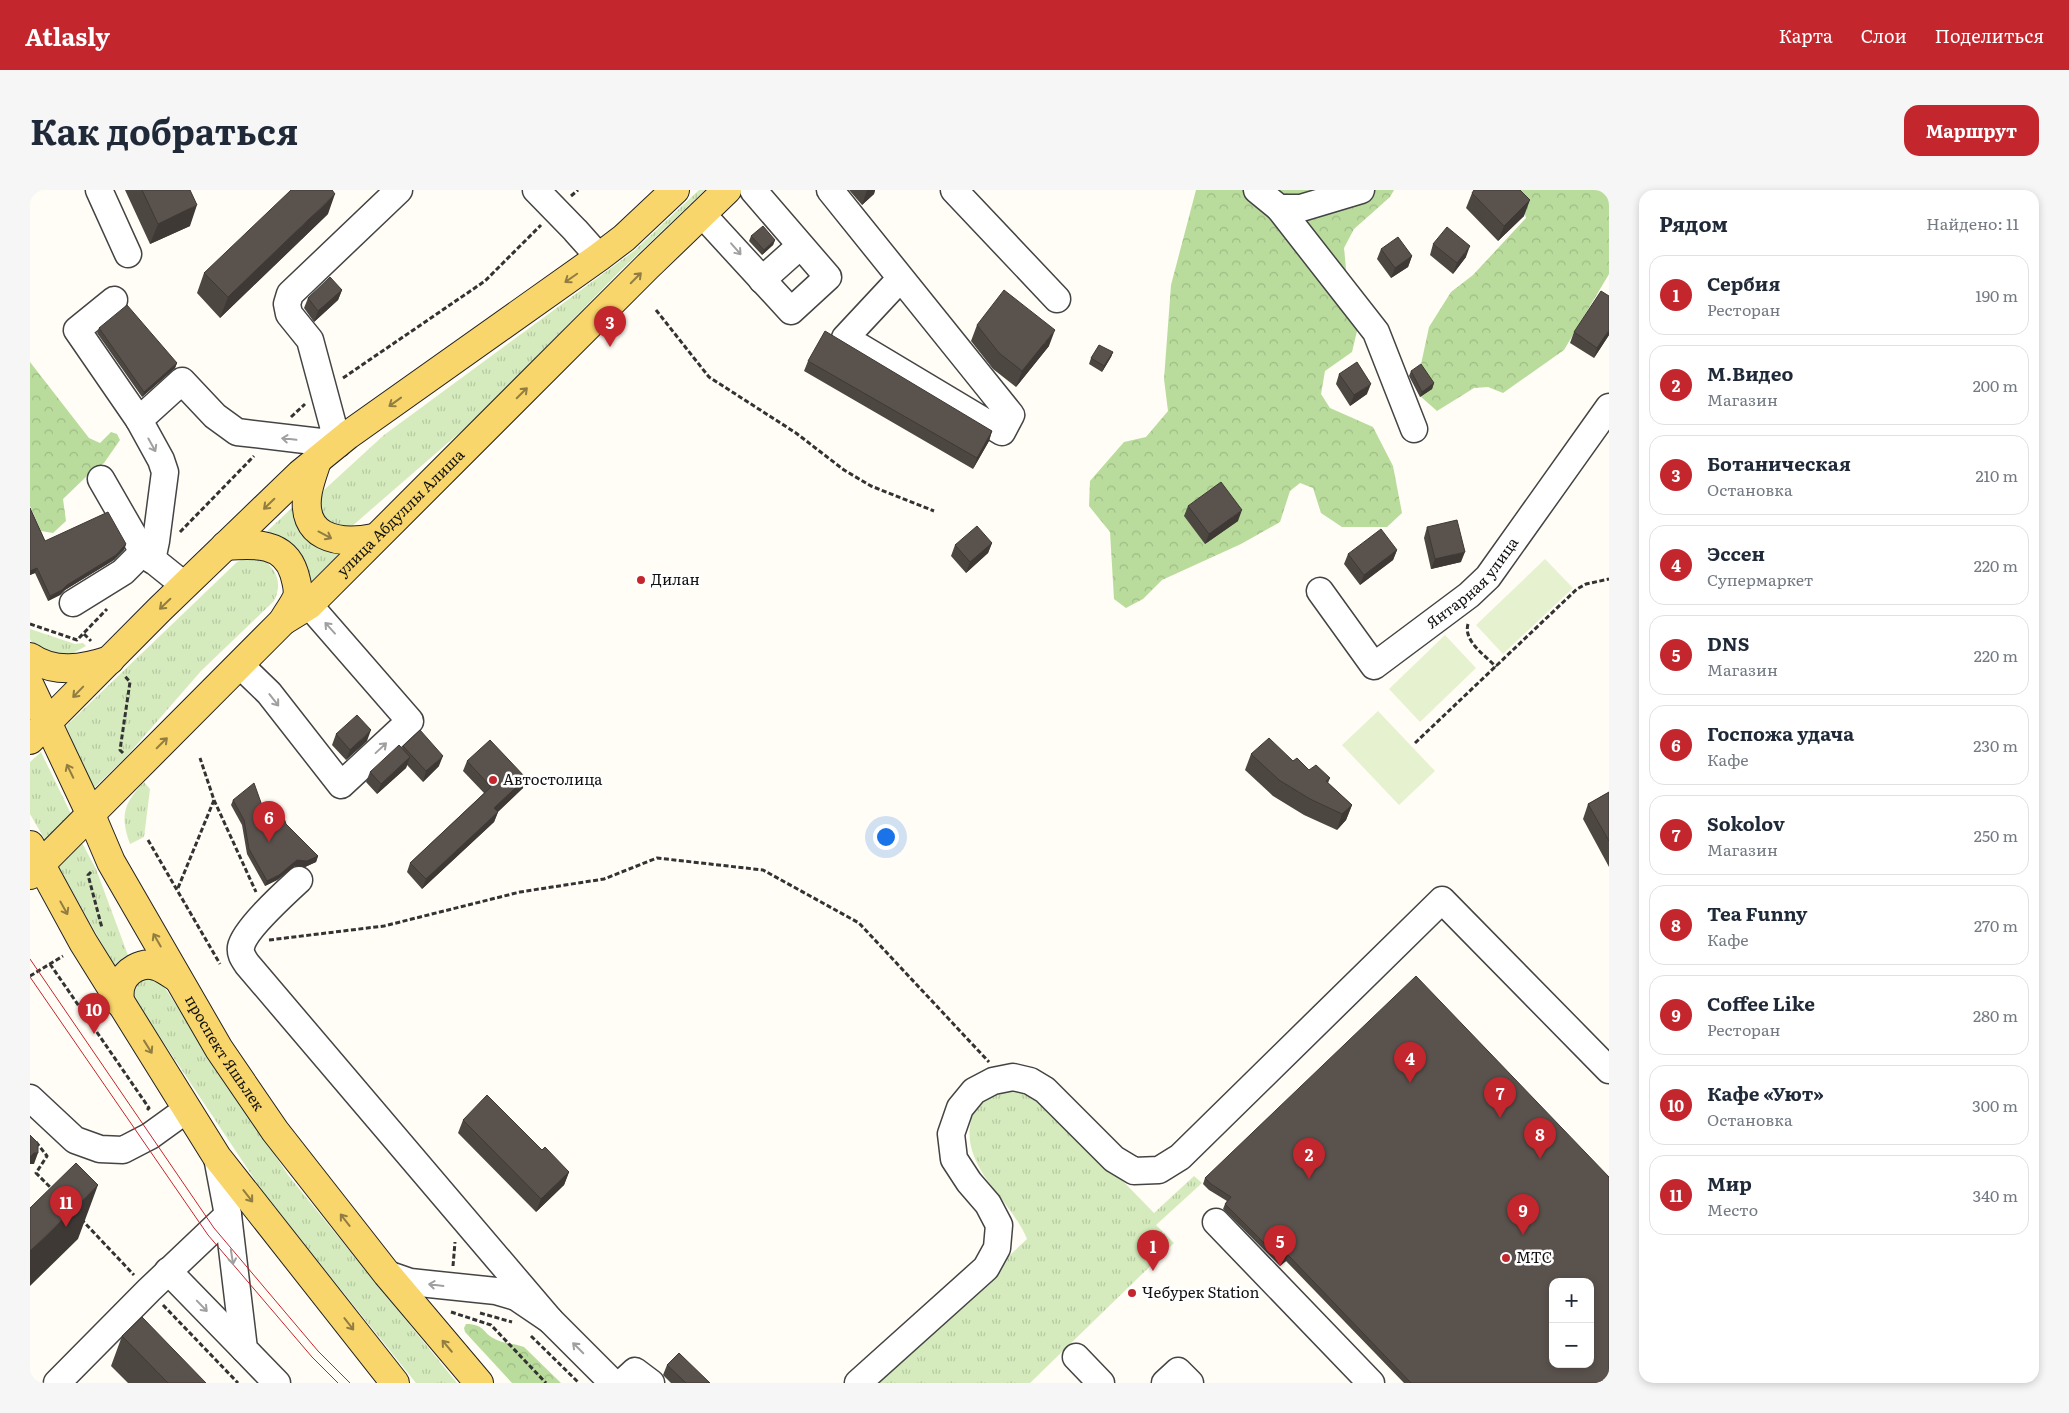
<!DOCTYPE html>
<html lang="ru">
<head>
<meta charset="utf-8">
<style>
	:root { --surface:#fff; --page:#f6f6f7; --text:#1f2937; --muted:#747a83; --line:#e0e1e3; --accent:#c4262e }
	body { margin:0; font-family:Literata,serif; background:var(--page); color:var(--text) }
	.controls { position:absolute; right:15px; bottom:15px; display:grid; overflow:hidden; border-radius:10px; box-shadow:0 2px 8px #0003 }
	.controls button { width:45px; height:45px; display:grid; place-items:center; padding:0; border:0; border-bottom:1px solid var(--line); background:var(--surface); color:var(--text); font:25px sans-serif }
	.you { position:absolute; left:855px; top:646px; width:18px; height:18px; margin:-12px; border:4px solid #fff; border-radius:50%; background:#1a73e8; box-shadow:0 0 0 8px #1a73e833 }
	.badge { display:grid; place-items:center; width:32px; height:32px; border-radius:50%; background:var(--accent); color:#fff; font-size:16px; font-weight:700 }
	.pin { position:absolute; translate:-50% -41px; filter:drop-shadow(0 1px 2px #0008) }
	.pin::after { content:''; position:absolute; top:26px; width:18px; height:15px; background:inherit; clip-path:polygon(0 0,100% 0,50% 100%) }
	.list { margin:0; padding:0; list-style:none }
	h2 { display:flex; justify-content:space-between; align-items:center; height:65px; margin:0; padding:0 20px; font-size:21px }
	h2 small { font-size:16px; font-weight:400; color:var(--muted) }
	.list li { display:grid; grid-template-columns:32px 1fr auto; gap:15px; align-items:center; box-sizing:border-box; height:80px; margin:0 10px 10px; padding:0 10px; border:1px solid var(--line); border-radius:15px }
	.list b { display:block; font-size:19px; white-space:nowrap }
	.list p { margin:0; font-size:16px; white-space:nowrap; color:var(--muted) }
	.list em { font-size:16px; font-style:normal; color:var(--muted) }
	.map { position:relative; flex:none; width:1579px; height:1193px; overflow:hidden; border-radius:15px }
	header { display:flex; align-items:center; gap:30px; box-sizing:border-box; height:70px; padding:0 25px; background:var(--accent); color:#fff }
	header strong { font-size:24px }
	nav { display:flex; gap:28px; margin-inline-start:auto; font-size:18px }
	.intro { display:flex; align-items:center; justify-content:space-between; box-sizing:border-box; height:120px; padding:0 30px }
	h1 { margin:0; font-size:35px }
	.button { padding:12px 22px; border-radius:15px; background:var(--accent); color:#fff; font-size:18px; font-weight:700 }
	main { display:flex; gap:30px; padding:0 30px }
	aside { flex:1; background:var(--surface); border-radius:15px; box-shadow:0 2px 8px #0003 }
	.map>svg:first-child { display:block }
</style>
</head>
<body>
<header>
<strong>Atlasly</strong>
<nav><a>Карта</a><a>Слои</a><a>Поделиться</a></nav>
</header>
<div class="intro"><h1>Как добраться</h1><a class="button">Маршрут</a></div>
<main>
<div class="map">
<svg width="1579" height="1193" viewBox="0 0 1579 1193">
	<defs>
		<pattern id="grass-tufts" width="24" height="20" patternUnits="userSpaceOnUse" patternTransform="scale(1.25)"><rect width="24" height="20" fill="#d5ebbd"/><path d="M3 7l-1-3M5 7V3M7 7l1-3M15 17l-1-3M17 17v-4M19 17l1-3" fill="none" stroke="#b6c8a1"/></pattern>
		<pattern id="forest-crowns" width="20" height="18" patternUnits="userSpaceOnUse" patternTransform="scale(1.25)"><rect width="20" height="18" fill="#b9dc9c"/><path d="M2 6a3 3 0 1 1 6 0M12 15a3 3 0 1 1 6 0" fill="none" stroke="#9ebc85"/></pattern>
	</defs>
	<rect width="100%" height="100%" fill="#fffdf5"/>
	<path fill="url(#grass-tufts)" d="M669,0h6l-85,81 -140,144 -129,112 -18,1 -14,-16 1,-11 4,-11 60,-55 250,-184z
		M265,315l45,48 -32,32 -45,-50z
		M216,368l18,2c14,11 18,25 10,41l-73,70 -75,86 -33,32 -27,-63 171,-164z
		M0,439l45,15 8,-1 3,3 -15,8 -14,2 -24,-11 -3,-6z
		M11,562l31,64 -27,24 -15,-26v-52z
		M114,592l6,7 -6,48 -14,7c-10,-28 -7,-40 14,-62z
		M51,651l15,28 33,89 -14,9 -57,-101z
		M122,787l11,8 125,190 169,208h-41l-151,-188 -133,-200 4,-12z
		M973,899l21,2 23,12 107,110 40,-37 8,7 -46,42 18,18 -144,140h-156l153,-144c-16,-40 -67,-71 -56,-119 2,-8 8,-18 15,-23 5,-3 11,-5 17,-8z"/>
	<path fill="url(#forest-crowns)" d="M1166,0h198l-4,7 -36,32 -10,19 5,51 8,32 -5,21 -27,19 -4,23 9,14 43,19 20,39 9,47 -15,14h-45l-21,-14 -8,-25 -13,-5 -10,8 -10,31 -39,22 -79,36 -19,19 -17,9 -12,-9 -4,-67 -21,-26 1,-25 34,-39 22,-5 22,-26 -4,-32 7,-94z
		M1476,0h103v84l-45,76 -61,43 -15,-6 -14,1 -37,23 -17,-15v-27l9,-42 22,-35 22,-17 53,-57 -3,-11z
		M0,172l59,76 11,5 11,-11 6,2 3,6 -16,23 -16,12 -25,24 3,22 -13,12 -12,-2 -11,-25z
		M436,1134c20,0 16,10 31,16 8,4 18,3 27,7l37,36h-49l-47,-51 -1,-4z"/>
	<path fill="#e6f2cf" d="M1515,369l28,29 -70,66 -27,-29z
		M1415,445l31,33 -56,54 -31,-33z
		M1348,521l57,60 -36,34 -57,-60z"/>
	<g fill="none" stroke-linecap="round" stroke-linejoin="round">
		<defs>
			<g id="minor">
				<path d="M69,0l29,64"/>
				<path d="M506,0l39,40 24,27"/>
				<path d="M800,0l181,225 -9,17 -157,-94 55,-59"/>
				<path d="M924,0l103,109"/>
				<path d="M1227,0l22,18h22l60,-18"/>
				<path d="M1249,18l97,124 38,97"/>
				<path d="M672,24l89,97 37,-34 -75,-87"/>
				<path d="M732,90l38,-34"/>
				<path d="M84,110l-37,30 62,90"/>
				<path d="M71,289l42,73 41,33"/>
				<path d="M122,370l4,-19 9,-69 -4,-12 -22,-40 43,-39 33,35 22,16 101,12 -28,-104 -21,-26 -2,-10 3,-10 109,-104"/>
				<path id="s1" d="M1290,401l54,75 95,-71 19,-18 121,-170"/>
				<path d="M43,413l50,-31 20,-20"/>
				<path d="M210,475l29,28 72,92 69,-64 -101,-116"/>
				<path d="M269,690c-13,12 -55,50 -58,67 -1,7 2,11 6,17l303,356"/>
				<path d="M0,908l45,42 25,9 23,1 27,-14 36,-26"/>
				<path d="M187,967l11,58 16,134 33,34"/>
				<path d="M1186,1032l155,161"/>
				<path d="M138,1081l76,78"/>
				<path d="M357,1084l23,8 86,9 20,6 34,23 63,63"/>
				<path d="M1046,1167l25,26"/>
				<path d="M27,1193l92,-93 79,-75"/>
				<path d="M592,1193l13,-12 16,12"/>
				<path d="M828,1193l128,-115 11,-20 2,-23 -11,-21 -19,-22 -15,-23 -3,-25 9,-26 14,-17 19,-10 20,-4 17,4 15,9 69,69 20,12 25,-1 21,-13 262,-257 167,170"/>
				<path d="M1135,1193l13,-12 12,12"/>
			</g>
			<g id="major">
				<path d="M287,271c-3,9 -7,20 -9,30 -9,47 30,54 66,47"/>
				<path d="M195,356c28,-2 59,-5 69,27 2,7 5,17 3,24 -3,8 -10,16 -14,24"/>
				<path d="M0,467c24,17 53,12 80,3"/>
				<path id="s2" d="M0,496l61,129 20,47 108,187 56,82 112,143 92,109"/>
				<path d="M0,550l130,-131 140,-135 48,-39 251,-178 25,-19 51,-48"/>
				<path d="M0,655l53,97 134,215 178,226"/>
				<path id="s3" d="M0,685l253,-254 26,-16 338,-338 80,-77"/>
				<path d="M89,812c1,-5 0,-12 2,-17 4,-14 21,-24 35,-19 7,2 15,8 21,12"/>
			</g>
		</defs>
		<use href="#minor" stroke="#444" stroke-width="29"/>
		<use href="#major" stroke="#222" stroke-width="30"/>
		<path stroke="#333" stroke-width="3" stroke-dasharray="5 2.5" stroke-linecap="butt" d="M541,6l7,-6
			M626,120l53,67 87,56 48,37 27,16 63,25
			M313,188l142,-97 56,-56
			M261,227l14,-13
			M150,342l74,-76
			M0,434l47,16 30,-31
			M1438,434c-5,17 17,31 28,43
			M54,444l7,7
			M1385,553l162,-154 9,-5 23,-5
			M93,563l-3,-3 10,-68 -6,-7
			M184,610l42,92
			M118,650l72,124
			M61,682l-3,3 14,53
			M148,698l36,-88 -14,-42
			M239,750l115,-14 136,-34 84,-13 53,-21 106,12 96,53 130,139
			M20,774l99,144 -2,2
			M0,786l33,-20
			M6,952l11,14 -11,17 17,17
			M51,1029l53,56
			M423,1076l2,-24
			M133,1115l75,78
			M421,1122l40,13 55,58
			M450,1123l32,9
			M501,1146l48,47"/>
		<use href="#minor" stroke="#fff" stroke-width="26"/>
		<use href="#major" stroke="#f9d66b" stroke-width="28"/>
		<path stroke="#c4262e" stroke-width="1" d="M0,769l184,269 104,123 32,32
			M0,787l178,258 104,122 26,26"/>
	</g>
	<path fill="#4d4742" d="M95,0h65v36l-40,18z
		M819,0h26l-1,4 -12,11z
		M1442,3l52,23 -26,25 -32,-33z
		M298,24l-108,104 -23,-25 7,-20z
		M721,46l24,4 -2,5 -11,10 -13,-14z
		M1403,54l33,13 -13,17 -23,-19z
		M1351,59l31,7 -4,11 -17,11 -14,-19z
		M312,100l-4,10 -24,22 -10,-14 4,-10z
		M947,135l72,21 -33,41 -23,-18 -22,-28z
		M69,138l78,35 -2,5 -33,29 -45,-64z
		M1544,142l35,3 -15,23 -24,-15z
		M1083,162l-2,5 -9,15 -13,-8 2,-6z
		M778,171l184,70 -3,10 -16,28 -169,-98z
		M1381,181l23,12 -2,6 -12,8 -11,-21z
		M1309,184l28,20 -17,12 -14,-22z
		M1158,316l50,15 -33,23 -21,-28z
		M0,318l15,33 81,3 -2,6 -10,10 -49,30 -5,5 -12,6 -13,-28 -5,2z
		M1397,337l34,35 -30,7 -7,-31z
		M962,353l-4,10 -22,20 -15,-17 4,-11z
		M1367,360l-4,10 -33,25 -16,-21 4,-10z
		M306,544l31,7 -21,19 -14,-15z
		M373,556l36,20 -16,16 -16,-17 -1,3 -29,26 -11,-12 4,-10 32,-23z
		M1221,564l42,7 16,9 21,8 -2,5 24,22 -6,15 -9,10 -33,-15 -31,-19 -28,-26z
		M437,571l56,27 -25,24 -4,10 -72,67 -15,-17 3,-9 74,-70 -21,-22z
		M1579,602v75l-26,-48 5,-15z
		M203,610l53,24 32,32 -2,6 -11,5 -10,-1 -18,14 -12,6 -18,-32 -5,-29 -11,-20z
		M433,930l79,30 27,22 -5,13 -28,27 -78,-79z
		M1175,988l404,205h-205l-118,-122 -6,5 -57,-57 2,-5 2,-3 -18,-11 -6,-6z
		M92,1146l84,47h-78l-17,-17z
		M637,1175l43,18h-39l-8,-8z"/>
	<path fill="#3f3936" d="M837,0h8l-1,4 -12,11z
		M305,4l-7,20 -108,104 8,-21z
		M1500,10l-6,16 -26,25 6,-15z
		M167,15l-7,21 -40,18 8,-20z
		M745,50l-2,5 -11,10 2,-5z
		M1440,56l-4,11 -13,17 4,-11z
		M1382,66l-4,11 -17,11 4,-10z
		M312,100l-4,10 -24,22 4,-11z
		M1025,140l-6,16 -33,41 6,-16z
		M1579,140v5l-15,23 3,-10z
		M1083,162l-2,5 -9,15 2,-6z
		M147,173l-2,5 -33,29 2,-5z
		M1404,193l-2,6 -12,8 2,-5z
		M1341,194l-4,10 -17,12 4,-11z
		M962,241l-3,10 -16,28 4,-11z
		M1212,320l-4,11 -33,23 4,-10z
		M962,353l-4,10 -22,20 4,-11z
		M96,354l-2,6 -10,10 -49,30 -5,5 -12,6 2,-5 17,-11z
		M1367,360l-4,10 -33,25 4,-10z
		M1435,362l-4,10 -30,7 4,-10z
		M7,378l-2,5 -5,2v-4z
		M341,540l-4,11 -21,19 4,-10z
		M413,566l-4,10 -16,16 3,-11z
		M380,567l-4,11 -29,26 4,-10z
		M496,588l-3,10 -32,30 3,-10z
		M1322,615l-6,15 -9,10 5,-16z
		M468,622l-4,10 -72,67 4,-10z
		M288,666l-2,6 -11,5 -10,-1 -18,14 -12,6 2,-5 30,-21z
		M4,963h4l-4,11h-4v-7z
		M539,982l-5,13 -28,27 5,-13z
		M68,995l-20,54 -48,47v-35z
		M1258,1065l-2,6 -6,5 2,-5z"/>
	<path fill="#5a524d" stroke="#3f3936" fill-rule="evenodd" d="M112,0h48l7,15 -39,19z
		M261,0h41l3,4 -107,103 -24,-24z
		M1444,0h46l10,10 -26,26 -32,-33z
		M733,36l12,14 -11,10 -13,-14z
		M1417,37l23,19 -13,17 -24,-19z
		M1368,47l14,19 -17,12 -14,-19z
		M300,87l12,13 -24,21 -10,-13z
		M974,100l51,40 -33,41 -23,-18 -22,-28z
		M1571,101l8,5v34l-12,18 -23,-16z
		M97,115l50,58 -33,29 -45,-64z
		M795,141l167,100 -15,27 -169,-97z
		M1069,155l14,7 -9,14 -13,-8z
		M1327,172l14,22 -17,11 -15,-21z
		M1391,174l13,19 -12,9 -11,-21z
		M1191,292l21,28 -33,24 -21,-28z
		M0,318l15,33 63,-29 18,32 -10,11 -49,30 -5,5 -12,6 -13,-28 -7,3z
		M1427,330l8,32 -30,7 -8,-32z
		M947,336l15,17 -22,19 -15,-17z
		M1351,339l16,21 -33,25 -16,-21z
		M327,525l14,15 -21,20 -14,-16z
		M390,540l23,26 -17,15 -23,-25z
		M1239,548l24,23 4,-3 12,12 7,-5 14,13 -4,3 26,24 -10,9 -32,-15 -31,-19 -28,-26z
		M460,550l36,38 -32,30 4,4 -72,67 -16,-16 81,-76 -24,-26z
		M369,555l11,12 -29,27 -11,-12z
		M224,593l11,31 15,-7 6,17 32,32 -11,5 -10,-1 -18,15 -12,6 -18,-32 -5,-29 -11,-20z
		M1579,602v49l-21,-37z
		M1386,786l193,201v206h-198l-123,-128 -6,6 -57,-57 6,-7 -20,-13 -6,-6zM1523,1092h37v82h-37z
		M457,905l55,55 3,-3 24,25 -28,27 -78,-79z
		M0,945l8,8v10h-4l-4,4z
		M46,973l22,22 -68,66v-43z
		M112,1127l64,66h-38l-46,-47z
		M649,1163l31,30h-24l-19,-18z"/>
	<defs><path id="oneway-shaft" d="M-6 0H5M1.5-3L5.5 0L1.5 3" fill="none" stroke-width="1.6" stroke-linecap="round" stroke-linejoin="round" transform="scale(1.25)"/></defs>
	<g stroke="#a0a0a0">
		<use href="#oneway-shaft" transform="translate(706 59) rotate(49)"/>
		<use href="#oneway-shaft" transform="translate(259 249) rotate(-174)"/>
		<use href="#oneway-shaft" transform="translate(122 255) rotate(61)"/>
		<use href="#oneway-shaft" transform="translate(300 438) rotate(-132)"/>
		<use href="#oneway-shaft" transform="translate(244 510) rotate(52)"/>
		<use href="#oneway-shaft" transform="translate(351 558) rotate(-43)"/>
		<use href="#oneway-shaft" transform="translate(202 1067) rotate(81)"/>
		<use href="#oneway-shaft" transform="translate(406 1095) rotate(-173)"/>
		<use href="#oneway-shaft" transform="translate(172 1116) rotate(46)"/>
		<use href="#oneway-shaft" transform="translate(548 1158) rotate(-135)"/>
	</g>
	<g stroke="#917d42">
		<use href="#oneway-shaft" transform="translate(541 88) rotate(145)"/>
		<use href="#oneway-shaft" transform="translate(606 88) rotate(-45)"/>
		<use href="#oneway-shaft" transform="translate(492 203) rotate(-45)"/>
		<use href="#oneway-shaft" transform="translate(365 212) rotate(144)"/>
		<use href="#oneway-shaft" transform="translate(239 314) rotate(136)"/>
		<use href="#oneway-shaft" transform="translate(295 345) rotate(28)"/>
		<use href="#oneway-shaft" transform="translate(135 414) rotate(136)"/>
		<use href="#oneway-shaft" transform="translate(48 502) rotate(134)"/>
		<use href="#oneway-shaft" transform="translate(132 553) rotate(-45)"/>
		<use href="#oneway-shaft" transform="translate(40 581) rotate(-116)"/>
		<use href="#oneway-shaft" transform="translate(34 718) rotate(61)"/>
		<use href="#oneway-shaft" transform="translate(127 750) rotate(-120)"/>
		<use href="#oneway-shaft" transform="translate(118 857) rotate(58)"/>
		<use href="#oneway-shaft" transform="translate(218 1006) rotate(52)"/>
		<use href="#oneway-shaft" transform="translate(315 1030) rotate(-128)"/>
		<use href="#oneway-shaft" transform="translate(319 1134) rotate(52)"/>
		<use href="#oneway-shaft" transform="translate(417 1156) rotate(-130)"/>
	</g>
	<g fill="#c4262e" stroke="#fff" stroke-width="2">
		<circle cx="611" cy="390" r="5"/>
		<circle cx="463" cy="590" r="5"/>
		<circle cx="1476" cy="1068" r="5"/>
		<circle cx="1102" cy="1103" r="5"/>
	</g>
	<g text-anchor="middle" stroke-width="5" stroke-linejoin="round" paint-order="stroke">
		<g font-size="15" fill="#111" stroke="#fff">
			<text dy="5" stroke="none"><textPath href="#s3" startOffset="519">улица Абдуллы Алиша</textPath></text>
			<text dy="5" stroke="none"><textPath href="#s1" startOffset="222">Янтарная улица</textPath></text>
			<text dy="5" stroke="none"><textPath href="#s2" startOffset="416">проспект Яшьлек</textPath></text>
		</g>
		<g font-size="15" fill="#111" stroke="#fff" text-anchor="start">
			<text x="621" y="395">Дилан</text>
			<text x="473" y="595">Автостолица</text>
			<text x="1486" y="1073">МТС</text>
			<text x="1112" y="1108">Чебурек Station</text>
		</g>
	</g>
</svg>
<div class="controls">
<button>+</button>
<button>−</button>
</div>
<div class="you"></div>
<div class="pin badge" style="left:1123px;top:1081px">1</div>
<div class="pin badge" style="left:1279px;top:989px">2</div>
<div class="pin badge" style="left:580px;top:157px">3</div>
<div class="pin badge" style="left:1380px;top:893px">4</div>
<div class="pin badge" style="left:1250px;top:1076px">5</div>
<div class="pin badge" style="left:239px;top:652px">6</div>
<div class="pin badge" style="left:1470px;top:928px">7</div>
<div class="pin badge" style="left:1510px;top:969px">8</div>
<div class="pin badge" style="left:1493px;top:1045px">9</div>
<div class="pin badge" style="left:64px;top:844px">10</div>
<div class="pin badge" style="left:36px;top:1037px">11</div>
</div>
<aside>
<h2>Рядом<small>Найдено: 11</small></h2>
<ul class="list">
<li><span class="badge">1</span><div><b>Сербия</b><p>Ресторан</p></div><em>190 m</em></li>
<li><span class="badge">2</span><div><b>М.Видео</b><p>Магазин</p></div><em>200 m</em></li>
<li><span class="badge">3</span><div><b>Ботаническая</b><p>Остановка</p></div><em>210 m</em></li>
<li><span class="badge">4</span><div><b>Эссен</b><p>Супермаркет</p></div><em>220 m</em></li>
<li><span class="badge">5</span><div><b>DNS</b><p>Магазин</p></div><em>220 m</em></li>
<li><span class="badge">6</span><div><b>Госпожа удача</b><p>Кафе</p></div><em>230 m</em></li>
<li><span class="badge">7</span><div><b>Sokolov</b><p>Магазин</p></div><em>250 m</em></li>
<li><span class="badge">8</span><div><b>Tea Funny</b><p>Кафе</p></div><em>270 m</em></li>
<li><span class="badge">9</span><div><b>Coffee Like</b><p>Ресторан</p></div><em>280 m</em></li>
<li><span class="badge">10</span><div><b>Кафе «Уют»</b><p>Остановка</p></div><em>300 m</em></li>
<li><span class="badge">11</span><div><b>Мир</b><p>Место</p></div><em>340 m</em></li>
</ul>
</aside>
</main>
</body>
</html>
